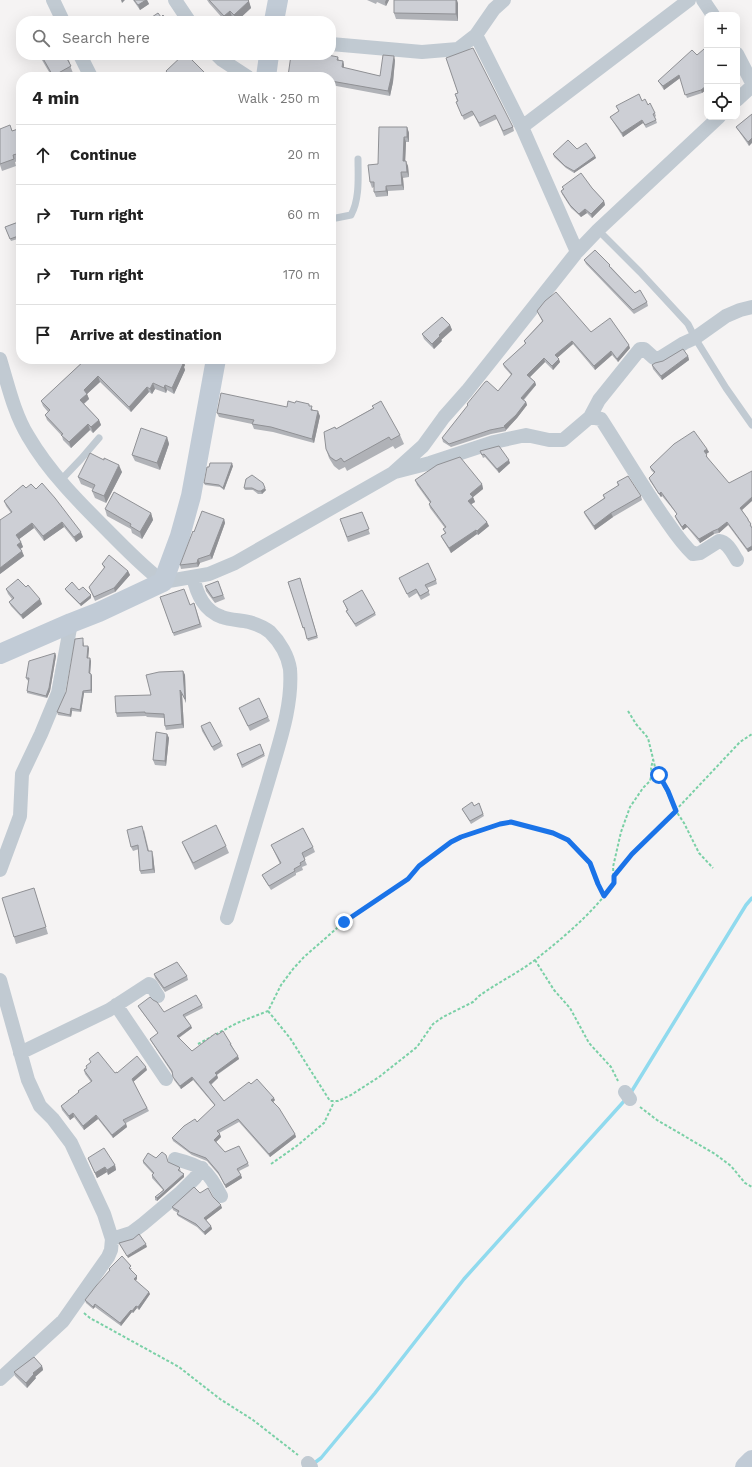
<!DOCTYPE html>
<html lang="en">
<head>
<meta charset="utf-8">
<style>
	:root { --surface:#fff; --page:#f6f6f6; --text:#222; --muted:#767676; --line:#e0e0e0 }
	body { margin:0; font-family:"Work Sans",sans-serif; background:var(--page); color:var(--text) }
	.controls { position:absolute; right:12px; top:12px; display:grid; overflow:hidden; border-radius:8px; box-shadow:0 4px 16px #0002 }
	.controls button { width:36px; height:36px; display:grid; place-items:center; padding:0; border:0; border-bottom:1px solid var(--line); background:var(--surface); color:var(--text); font:20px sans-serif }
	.stop { position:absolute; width:12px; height:12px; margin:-9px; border:3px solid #1a73e8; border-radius:50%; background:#fff }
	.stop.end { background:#1a73e8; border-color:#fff; box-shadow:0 1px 4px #0008 }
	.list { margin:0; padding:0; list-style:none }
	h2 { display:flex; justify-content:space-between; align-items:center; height:52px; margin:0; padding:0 16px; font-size:17px }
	h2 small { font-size:13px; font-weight:400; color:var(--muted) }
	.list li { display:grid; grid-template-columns:26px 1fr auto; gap:12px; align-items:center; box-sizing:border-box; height:60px; padding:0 16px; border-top:1px solid var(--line) }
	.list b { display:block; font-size:15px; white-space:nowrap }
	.list em { font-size:13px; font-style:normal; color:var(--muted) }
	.icon { flex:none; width:22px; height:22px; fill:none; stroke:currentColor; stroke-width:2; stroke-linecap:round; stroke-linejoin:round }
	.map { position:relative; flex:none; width:752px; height:1467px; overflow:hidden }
	.search { position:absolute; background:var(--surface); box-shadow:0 4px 16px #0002; left:16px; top:16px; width:320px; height:44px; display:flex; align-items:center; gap:10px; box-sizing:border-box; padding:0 14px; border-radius:16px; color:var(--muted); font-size:15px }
	.panel { position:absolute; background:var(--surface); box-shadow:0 4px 16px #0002; left:16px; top:72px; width:320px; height:292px; border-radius:16px }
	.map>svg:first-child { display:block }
</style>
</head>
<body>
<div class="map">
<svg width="752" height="1467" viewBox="0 0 752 1467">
	<rect width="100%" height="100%" fill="#f5f3f3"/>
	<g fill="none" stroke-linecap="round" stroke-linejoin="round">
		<path stroke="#90daee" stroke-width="3.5" d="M630,1094l116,-189 6,-7
			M313,1464l8,-6 54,-65 89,-114 162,-180"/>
		<path stroke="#7ad0a6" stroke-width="2" stroke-dasharray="3 2" stroke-linecap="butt" d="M628,711l8,13 12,14 7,29 21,44 8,12 15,30 14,15
			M614,876l18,-22 13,-14 14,-12 81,-86 12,-8
			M535,960l19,30 16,18 19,35 22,24 7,14
			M268,1011l22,27 40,63h8l13,-6 28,-18 38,-30 16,-23 10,-7 30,-15 6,-6c18,-13 39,-23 56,-36 29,-23 58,-47 79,-77l-1,-16 8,-35 9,-25 13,-19 7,-7 2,-8 -1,-5 2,-8
			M198,1044l39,-21 31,-12 13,-26 12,-16 11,-12 40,-35 64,-43 11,-13 32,-24 10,-5 39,-13 11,-2 42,11 15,7 22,23 8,21 6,12
			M640,1107l17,13 58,34 16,12 14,17 7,4
			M271,1164l27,-19 26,-22 10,-21
			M84,1313l6,5 89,49 41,32 33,21 45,35"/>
		<path stroke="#c1cad2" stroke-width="7" d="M331,217l5,1 15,-3c9,-16 7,-39 7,-56
			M598,230l42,42 48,52 7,14 31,50 26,37
			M60,481l21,-22 18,-21"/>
		<path stroke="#c1cad2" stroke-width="14" d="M53,0l10,21
			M175,0l14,21
			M703,0l10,15
			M476,35l46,92 55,125
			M331,44l91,8 36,-3 18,-14 18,-26 10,-9
			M737,54l15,29
			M80,55l11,22
			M217,55l5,5 26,17
			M737,100l15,-14
			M522,127l167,-127
			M0,359c8,26 14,54 28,77 21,36 50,65 80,95 18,18 35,36 55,51l46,-8 26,-11 158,-90 30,-27 21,-29 23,-26 110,-139 21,-22 121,-113
			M590,417l9,-17 41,-51h4l10,9h6l24,-15 11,-5 31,-22 14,-6 12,-3
			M395,472l35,-9 64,-21 32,-7 23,5h14l27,-23 11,2c20,31 39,63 60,94 10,14 19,29 32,41l7,-1 19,-12c9,1 14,13 18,19
			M193,577c4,17 11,34 29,40 8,3 18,3 27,5 7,2 15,5 21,10 10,10 18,24 20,37 3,38 -12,77 -22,113 -14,45 -27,91 -41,136
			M0,870l20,-54 2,-42 19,-40 17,-41 13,-70
			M0,980l28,100 12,26 13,13 18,24 33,71 8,25 -1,11 -3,7 -45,64 -63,58
			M116,1005l50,74
			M20,1053l89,-43 40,-26 2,1 7,11
			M625,1092l5,7
			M175,1159c28,7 33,11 46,37
			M112,1239l19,-6 12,-9 38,-32 14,-14 7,-10
			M308,1463l3,4"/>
		<path stroke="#c1cbd6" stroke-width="20" d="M274,21l4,-21
			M266,77l3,-22
			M0,654l71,-31 28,-11 64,-30 17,-46 11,-40 25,-137
			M745,1467l7,-7"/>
	</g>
	<path fill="#b0b2b7" d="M133,0h14l2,4 -9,6z
		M207,0h41l3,8 -14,13h-2l-3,-4 -4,4h-3l-16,-18z
		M367,0h22l-3,6 -9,-4 -1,2z
		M458,3v18l-62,-2 -2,-6z
		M707,53v11h-1l1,1v24l-5,4 -15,5 -7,-20 -16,12 -6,-9z
		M39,55h28l3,8h-1l4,10 -7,4h-14z
		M338,57l1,3 4,1 1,4v3l36,8 15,-16 -2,22 -3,14 -59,-11v-8h-42l-1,-1z
		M446,58l67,69 1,4 -10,5 -7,-17 -17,8 -6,-12 -10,5 -8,-18 1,-1 -2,-7 3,-1z
		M166,71l41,4 1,2h-40z
		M642,101l6,4 7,8 1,3 -1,1 2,6 -11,5 -3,-5 -20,14 -11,-17 -2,-3 9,-6 -3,-5z
		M752,114l-3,32 -11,-16 -2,-3z
		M407,127l2,6v9h-3l-1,19 3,5 1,11 -6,1 1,12 -16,1v5l-12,1 -2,-5v-5l-2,1 -2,-6z
		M21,128v32l-6,2 1,4 -14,5 -2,-6v-36l12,2z
		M577,149l18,7 1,2 -22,15 -8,-5 -12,-11 -1,-3z
		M562,187l30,1 12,13 1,4 -13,13 -5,-5 -6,4 -10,-9 -9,-14 -1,-3 2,-2z
		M21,221v17l-10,3 -6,-14z
		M584,260l27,7 24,26 12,9 1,4 -14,8 -48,-50z
		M537,311l54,21 39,16 -12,14 -6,-7 -17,15 -22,-26 -16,14 3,4 -7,8 -8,-8 -15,15 5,5 1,3 -12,15 2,2 1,3 -10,13 -11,12v1l-15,3 -40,13 -8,-5 -1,-4 26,-32 -1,-2 31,-13 13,-16 -7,-8 -1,-3 22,-20 -1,-3 18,-20z
		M450,325l2,5 -11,10 1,1 -8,8 -10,-10 -2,-5z
		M688,356l1,4 -27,20 -9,-11 -1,-4 11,-4z
		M86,359l99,6 -1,2 1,3 -11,24 -7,-4 -1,3 -11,-4 -3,5 -3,-2 -18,20 -31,-30 -13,12 2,5 -5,5 15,16 2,5 -8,8 -3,-3 -19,18 -8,-8 -1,-4 -15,-16 -2,-5 3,-3 -5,-6 -2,-5z
		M310,406l3,4 7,6 -6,27 -41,-11 -19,-3 -2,-5 -33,-7 -2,-4 70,-6z
		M372,406l28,29 4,9 -9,5 -2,-3 -46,25 -2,-4 -6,3 -5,-4 -5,-8 -3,-9 10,-20 37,-21z
		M167,437l2,7 -9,26 -25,-9 -3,-6z
		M707,449l2,3 -3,2 2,4 34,52 6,9 3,5 1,4v22l-4,2 -20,-27 -9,8 -5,1 -14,9 -13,-16 -4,3 -7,-11 -1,-3 2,-2 -15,-18 -1,1 -11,-16 -1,-3 5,-5 -3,-3 -1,-3z
		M480,451l30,12 -11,10 -14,-16 -2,1z
		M104,460l18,12 -16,31 -11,-5 -3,-7 1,-2 -12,-5 -3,-7z
		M233,466l-9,24 -4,-3 -15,-2 -1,-2 5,-16z
		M246,479l20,11 -4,4h-4l-5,-4h-8l-1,-2z
		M415,480l67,4 1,5 -10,8 2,5 -4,2 18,22 -11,9 -1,-1 -26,19 -8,-13 -2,-4 4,-3 -2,-4 2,-1 -15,-20 -1,-4 1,-1 -13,-18z
		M617,482l24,14 1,4 -29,17 -18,13 -10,-15 -1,-3 20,-14 -1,-3 15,-9z
		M26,488l57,49 -7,5 -12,-15 -20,14 -10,-13 -15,11 2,3 2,5 -3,2 4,7 -24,18 11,-61 -5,-7 -2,-5z
		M105,509l46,4 2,7 -11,19 -10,-6 -1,-4 -24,-13z
		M362,512l8,22 -22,8 -8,-23z
		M224,519l1,4 -13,36 -12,4 -2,4 -17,2 -1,-4 14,-33z
		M102,564l26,7 2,4 -15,17 -20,9 -6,-14 15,-19z
		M300,578l18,60 -10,3 -3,-11h-1l-16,-48z
		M399,578l37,2 1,4 -10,4 3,7 -9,5 -4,-7 -8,5z
		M218,581l7,18 -10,4 -9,-12 -1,-5z
		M26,587l16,17 -19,15 -12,-13 -2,-4 3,-3 -4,-5 -2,-5z
		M65,589l26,6v3l-10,8 -15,-15z
		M160,597l30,8 4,-2 8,24 -28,9z
		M343,601l32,12 1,2 -20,12 -9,-14 -1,-2 1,-1z
		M84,641v5l5,2 -1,10 3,3 -1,12 1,1 1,2v17h-8l-3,19 -9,-1 -1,6 -13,-2 -1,-3 9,-20z
		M55,653l1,3 -6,35 -3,7 -20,-5v-2l2,-10 -2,-1 -1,-2z
		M183,671l2,4 1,28 -4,-9 2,34 -18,2 -1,-4 -1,-8 -17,-1 -1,-1 -29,1 -1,-4 35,-18z
		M239,708l29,9 2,4 -20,10z
		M201,726l20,16 2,4 -9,5 -12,-20z
		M167,734l2,4 -3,28 -11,-1 -2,-5z
		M260,744l5,12 -23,12 -5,-14z
		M479,803l5,13 -13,8 -9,-15 12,-3z
		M144,830l5,21 4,4 2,18 -14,1 -1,-3 -1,-22 -6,2 -2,-4z
		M182,842l44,4 3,7 -34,17 -10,-21z
		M271,845l42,2 2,5 -11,6 3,7 -5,2 1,3 -7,3v2l-25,15 -7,-11 -2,-4 18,-11z
		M34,888l14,46 -32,10 -2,-7z
		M154,974l33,2 1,4 -23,12 -10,-14z
		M202,1005l1,3 -18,9 6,9 1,2 -13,10 13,13 25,-16 14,9 8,15 -22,16 1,3 -7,7 13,16 27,-17 24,16 -2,2 22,32 1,3 -26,20 -31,-35 -20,11 2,4 -5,5 9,10 23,11 1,3 -10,5 3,7 -16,10 -7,-13 -12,-14 -15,-6 -19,-14 -1,-3 25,-16 18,-16 -22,-26 -12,9 -7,-9 -2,-7 -21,-32 -1,-2 8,-6 -19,-25 -1,-2 26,6z
		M89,1059l26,14 32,-3 -14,12 16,29 -23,12 1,4 -14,11 -15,-19 -14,11 -10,-13 -4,3 -8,-10 -1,-4 18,-14 -1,-1 13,-9 -6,-8 -1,-4 3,-2 -1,-2 5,-4z
		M88,1158l27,7 1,5 -8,5 -1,-3 -10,6z
		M156,1158l12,4 13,8 -1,1 4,3v3l-27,24 -2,-1v-3l8,-7 -11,-12v-3l1,-1 -10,-11v-2z
		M200,1193l13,4 9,11 -16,12 5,6 1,3 -7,6 -8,-8 -19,-11 -1,-2 1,-1 -5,-3 -1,-3z
		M132,1268l-2,2 7,6v3l-2,2 15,13 -11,16 -2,-2 -4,5 -1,-1 -11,14 -26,-19 -2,2 -7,-6 -1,-3 25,-29 -1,-2z
		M42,1366l1,4 -8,7 1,1 -9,10 -12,-12 -1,-4z"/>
	<path fill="#909195" d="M121,0h4l-3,3z
		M146,0h1l2,4 -9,6 -2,-5z
		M386,0h3l-3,6 -1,-4z
		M456,0h1l1,3v18l-2,-7z
		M249,1l2,7 -14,13h-1l-2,-6z
		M230,11l2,6 -4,4h-2l-2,-5z
		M158,55h8l-7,5z
		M394,56l1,4 -2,22 -3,14 -2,-5z
		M707,59v5l-2,1 -1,-3z
		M343,61l1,4 -1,6 -1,-4z
		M679,75l1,3 -16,12 -1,-4z
		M706,86l1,3 -5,4 -1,-3z
		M333,118l1,4 -3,12v-9z
		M642,120l1,3 -20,14 -1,-4z
		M407,127l2,6v9l-2,-5z
		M404,137l2,5 -1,24 -2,-5z
		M752,138v5l-3,3 -1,-4z
		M595,156l1,2 -22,15v-2z
		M406,161l2,5 1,11 -2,-5z
		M401,172l2,6 1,12 -2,-5z
		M386,186l2,5v5l-2,-5z
		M604,201l1,4 -13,13 -1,-4z
		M585,209l2,4 -6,4 -2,-3z
		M450,325l2,5 -11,10 1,1 -8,8 -2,-5 7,-9z
		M572,341l1,3 -17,15 -1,-4z
		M629,345l1,3 -12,14 -1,-3z
		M611,351l1,4 -17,15 -1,-4z
		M688,356l1,4 -27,20 -1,-4z
		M544,358l1,4 -16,16 -2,-3z
		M183,359l2,6 -1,2 1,3 -11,24 -2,-6z
		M559,359l1,3 -7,8 -1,-4z
		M98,376l2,6 -13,12 2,5 -7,6 -2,-5 4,-10z
		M535,382l1,3 -14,16 -1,-3z
		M153,383l2,6 -3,5 -2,-5z
		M165,385l2,5 -1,3 -2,-5z
		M147,387l2,5 -18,20 -2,-5z
		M526,402l1,3 -10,13 -11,12 -2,-4z
		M318,411l2,5 -6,27 -2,-4z
		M99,420l2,5 -8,8 -2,-6z
		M88,424l2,6 -19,18 -2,-6z
		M167,437l2,7 -9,26 -3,-7z
		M707,449l2,3 -4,3 -1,-4z
		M509,460l1,3 -11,10 -2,-4z
		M232,463l1,3 -9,24 -1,-2z
		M119,465l3,7 -16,31 -2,-7z
		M482,484l1,5 -11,9 -2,-4z
		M265,488l1,2 -4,4 -1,-3z
		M661,492l1,4 -1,1 -2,-3z
		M473,497l2,5 -5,3 -2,-4z
		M752,497v4l-11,10 -1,-3z
		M151,513l2,7 -11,19 -2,-7z
		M611,513l2,4 -18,13 -1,-4z
		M224,519l1,4 -13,36 -2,-4z
		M62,522l2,5 -20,14 -1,-5z
		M487,522l2,4 -11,9 -1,-4z
		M727,522l1,3 -9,8 -1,-4z
		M32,523l2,5 -16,12 -2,-5z
		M685,524l2,3 -4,3 -1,-3z
		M476,530l1,4 -26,19 -2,-5z
		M713,531l1,3 -14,9 -1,-4z
		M81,532l2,5 -7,5 -2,-5z
		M21,542l2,5 -4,3 -2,-5z
		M752,546v4l-4,2 -1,-3z
		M22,551l2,5 -24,18v-6z
		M198,559l2,4 -2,4 -1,-4z
		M128,571l2,4 -15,17 -1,-4z
		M91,595v3l-10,8 -1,-2z
		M40,599l2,5 -19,15 -2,-4z
		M88,646l1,2 -1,12 -1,-2z
		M55,653l1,3 -6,35 -3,7 -1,-2z
		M90,658l1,3 -1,15 -1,-3z
		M183,671l2,4 1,28 -1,-4z
		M91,674l1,2v17l-1,-3z
		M180,690l2,4 2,34 -2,-4z
		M83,691l1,2 -3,19 -1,-2z
		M71,708l1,3 -1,6 -1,-2z
		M167,734l2,4 -3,28 -1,-5z
		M152,851l1,4 2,18 -2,-4z
		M191,1026l1,2 -14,10 -1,-2z
		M238,1056l1,3 -23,16 -1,-2z
		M146,1067l1,3 -14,12 -1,-3z
		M217,1075l1,3 -8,7 -1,-3z
		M192,1077l1,3 -12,9 -1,-3z
		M274,1098l1,2 -3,3 -1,-3z
		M73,1113l1,4 -4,3 -1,-4z
		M96,1115l2,4 -14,11 -1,-4z
		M126,1124l1,3 -14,11 -1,-3z
		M220,1134l1,3 -6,6 -1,-3z
		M295,1134l1,3 -26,20 -1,-3z
		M115,1165l1,5 -8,5 -1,-5z
		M105,1167l2,5 -10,6 -2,-5z
		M184,1174v3l-27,24v-3z
		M241,1175l1,3 -16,10 -1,-3z
		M221,1205l1,3 -17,13 -1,-3z
		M211,1226l1,3 -7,6 -1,-3z
		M146,1244l1,3 -19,11 -1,-2z
		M137,1276v3l-3,3v-3z
		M149,1292l1,2 -11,16 -1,-3z
		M95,1304v3l-2,2v-2z
		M136,1306l1,2 -4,5 -1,-2z
		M131,1310l1,2 -11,14 -1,-3z
		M42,1366l1,4 -8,7 1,1 -9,10 -1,-5 7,-10z"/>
	<path fill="#cdcfd5" stroke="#909195" d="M134,0h12l-8,5z
		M209,0h39l1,1 -15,14 -4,-4 -6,5z
		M394,0h62v14l-62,-1z
		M158,13l3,4 2,-2 4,5 2,-2 3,3h-26z
		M473,48l40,79 -10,4 -8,-16 -16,8 -7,-12 -10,5 -6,-14 2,-1 -3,-7 3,-1 -12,-35z
		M704,49l3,4v6l-3,3 3,3v22l-1,-1 -5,4 -16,5 -6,-20 -16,11 -5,-5 34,-31 5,5z
		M41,55h26v1l-1,1 5,9 -18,10z
		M183,55h4l20,20 -1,2h-35l-5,-6z
		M291,55h37l10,2 -1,3 6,1 -1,6 38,9 3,-21 11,1 -3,22 -3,13 -57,-10v-4h-19l-8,-1v1l-16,-1z
		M639,94l3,7 3,-2 3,6 2,-2 5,10 -2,1 3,6 -11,5 -3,-5 -20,13 -12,-16 9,-6 -3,-5z
		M752,114v24l-4,4 -12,-15z
		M331,118h2l-2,7z
		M10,125l2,6 9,-3v18l-3,1 2,6 -7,2 1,4 -14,5v-35z
		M379,127h28v10h-3l-1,24h3l1,11h-6l1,13 -16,1v5l-12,1v-10h-4l-2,-17 10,-1z
		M568,140l9,9 9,-6 9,13 -21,15 -9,-5 -12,-12z
		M581,173l11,15 12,13 -13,13 -6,-5 -6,5 -9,-9 -9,-14 3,-2 -2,-2z
		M21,212v9l-3,-8z
		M21,221v14l-11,4 -5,-12z
		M595,250l15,15 -1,1 26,27 5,-3 7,12 -14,8 -49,-50z
		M556,292l35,40 19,-14 19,27 -12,14 -6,-8 -17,15 -22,-25 -17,14 4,4 -7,7 -8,-8 -17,17 8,7 -14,16 5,4 -10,13 -12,11 1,1 -15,3 -41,14 -7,-6 26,-33 -1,-1 18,-22 2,-1 11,10 14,-17 -9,-10 23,-21 -2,-2 19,-20 -6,-10 8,-10z
		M442,317l8,8 -11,10 1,1 -8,8 -10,-10z
		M683,349l5,7 -27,20 -9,-11 3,-2 8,-2z
		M86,359h97l-2,4 2,1 -11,24 -7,-3 -1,3 -11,-5 -3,6 -3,-2 -18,20 -31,-31 -14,14 3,4 -7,6 19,20 -8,7 -3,-3 -19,18 -8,-7 2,-1 -18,-19 5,-5 -9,-9z
		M221,393l66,14 1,-6 7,2 1,-2 13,3v2h3l-1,4 7,1 -6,28 -41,-12 -19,-3 2,-4 -37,-7z
		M381,401l19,34 -9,5 -2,-3 -45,25 -3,-4 -5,3 -6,-4 -4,-8 -2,-17 11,-5 1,2 38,-21 -2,-2z
		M141,428l26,9 -10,26 -25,-8z
		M694,431l13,18 -3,2 3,4 -1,1 23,27 23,-12v26l-12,11 8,11v1l3,4 -1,1 2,3v18l-5,3 -20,-27 -9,7 -5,2 -14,8 -14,-15 -3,3 -7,-11 2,-2 -16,-22 -2,2 -10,-16 6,-6 -5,-5 24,-23z
		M499,446l10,14 -12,9 -13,-15 -2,1 -2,-4z
		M90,453l14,7v-2l15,7 -15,31 -12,-5 3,-6 -17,-8z
		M460,457l22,27 -12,10 3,3 -5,4 19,21 -10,9 -1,-1 -27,18 -8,-12 5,-3 -3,-4 3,-2 -17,-23 2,-2 -16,-22 22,-15z
		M210,463h22l-9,25 -4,-3 -15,-2 3,-16h2z
		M252,475l11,8 2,5 -4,3h-3l-6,-3h-8l2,-9z
		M628,476l13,20 -30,17 -17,13 -10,-14 21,-14 -2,-3 16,-10 -2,-3z
		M42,483l13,15 26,34 -7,5 -12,-15 -19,14 -11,-13 -16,12 5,7 -4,3 5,6 -22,17v-48l12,-8 -8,-11 19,-16 3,3 5,-4 5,5z
		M114,492l37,21 -11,19 -10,-6 1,-2 -26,-15z
		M202,511l22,8 -14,36 -12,4 -1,4 -17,2 13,-34 1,1z
		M362,512l7,17 -22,8 -7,-18z
		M109,555l19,16 -14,17 -20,9 -5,-10 16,-20 -3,-3z
		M428,563l8,17 -11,5 4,6 -9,5 -4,-7 -9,5 -8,-16z
		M300,578l17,58 -10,3 -3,-12 -1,1 -15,-46z
		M18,579l8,8 2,-2 12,14 -19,16 -12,-13 5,-4 -8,-9z
		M218,581l5,14 -10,3 -8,-12z
		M72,582l7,8 4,-3 8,8 -11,9 -15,-15z
		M184,589l6,16 4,-2 6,21 -27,9 -13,-36z
		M362,590l13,23 -20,11 -9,-13 2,-1 -5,-9z
		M83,638v8h5l-1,12h3l-1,15 2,1v16l-8,1 -3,19 -9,-2 -1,7 -13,-3 9,-20 9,-53z
		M55,653l-6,35 -3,8 -19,-5 2,-13h-3l3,-17z
		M183,671l2,28 -5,-9 2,34 -17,2 -1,-12 -19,-1v-1l-29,1 -1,-17 36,-1 -5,-20 13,-3z
		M259,698l9,19 -20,9 -9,-18z
		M210,722l11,20 -9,5 -11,-21z
		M156,732l11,2 -2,27 -12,-1z
		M260,744l4,10 -22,11 -5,-11z
		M472,802l2,4 5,-3 4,11 -13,7 -8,-12z
		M216,825l10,21 -33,17 -11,-21z
		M142,826l6,25h4l1,18 -13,2 -2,-26 -7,2 -4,-17z
		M303,828l10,19 -11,6 3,7 -5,3 1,2 -7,4 1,2 -26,15 -7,-11 19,-12 -10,-18z
		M34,888l12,39 -32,10 -12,-39z
		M177,962l10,14 -23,12 -10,-14z
		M196,995l6,10 -19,10 8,11 -14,10 15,15 24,-18 1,2 6,-4 8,13h-1l8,12 -23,17 2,2 -8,7 15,19 25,-19 2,2 6,-5 17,19 -3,2 8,8 16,26 -26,20 -31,-35 -21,12 3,3 -6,6 11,12 14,-6 9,17 -11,6 4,6 -16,10 -7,-13 -12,-14 -16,-6 -18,-14 12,-12 11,-7 2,3 18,-17 -23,-28 -12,9 -7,-9 -1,-6 -22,-32 8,-6 -20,-27 12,-9 3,3 4,2 7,10z
		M98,1052l17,21 2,-1v1l20,-17 9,11 -14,12 15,29 -24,12 3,4 -14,11 -16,-20 -13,11 -10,-13 -4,3 -8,-10 18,-14 -1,-1 14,-10 -8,-11 3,-2 -1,-2 5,-4 -2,-3z
		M104,1148l11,17 -8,5 -2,-3 -10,6 -7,-15z
		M162,1152l4,3 2,7 11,5 1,1 -2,2 6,4 -27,24 -2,-1 9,-7 -12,-15 2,-2 -11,-12 5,-8 8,5z
		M194,1187l6,6 8,-5 5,9 8,8 -17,13 7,8 -7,6 -8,-8 -19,-10 2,-3 -7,-4z
		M139,1234l7,10 -19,12 -8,-13 14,-4z
		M122,1256l9,10 -2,2 8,8 -3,3 15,13 -11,15 -2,-1 -4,5 -1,-1 -11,13 -25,-19 -2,3 -8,-7 11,-14 14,-16 -1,-1z
		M34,1357l8,9 -9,7 1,1 -8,9 -12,-11z"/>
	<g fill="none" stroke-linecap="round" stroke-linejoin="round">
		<path stroke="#1a73e8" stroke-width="5" d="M344,922l64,-43 11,-13 32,-24 10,-5 39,-13 11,-2 42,11 15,7 22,23 8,21 6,12 10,-13v-7l18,-22 44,-43 -8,-20 -9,-16"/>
	</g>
</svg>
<div class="controls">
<button>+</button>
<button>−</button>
<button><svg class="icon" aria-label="locate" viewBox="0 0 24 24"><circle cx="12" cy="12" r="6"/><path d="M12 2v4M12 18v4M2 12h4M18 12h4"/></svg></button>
</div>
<div class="stop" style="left:659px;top:775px"></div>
<div class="stop end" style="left:344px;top:922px"></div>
<div class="search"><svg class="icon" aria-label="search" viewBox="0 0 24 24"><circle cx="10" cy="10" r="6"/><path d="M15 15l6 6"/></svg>Search here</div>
<section class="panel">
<h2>4 min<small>Walk · 250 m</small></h2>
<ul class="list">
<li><svg class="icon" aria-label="ahead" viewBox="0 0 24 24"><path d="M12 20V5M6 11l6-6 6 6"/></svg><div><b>Continue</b></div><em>20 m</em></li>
<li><svg class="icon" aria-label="right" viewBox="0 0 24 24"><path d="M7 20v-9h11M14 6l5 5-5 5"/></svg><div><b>Turn right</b></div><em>60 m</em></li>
<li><svg class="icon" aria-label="right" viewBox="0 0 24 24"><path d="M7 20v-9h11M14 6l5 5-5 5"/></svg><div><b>Turn right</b></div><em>170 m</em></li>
<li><svg class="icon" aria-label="arrive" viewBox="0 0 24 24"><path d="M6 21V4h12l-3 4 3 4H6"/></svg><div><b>Arrive at destination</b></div></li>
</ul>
</section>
</div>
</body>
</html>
